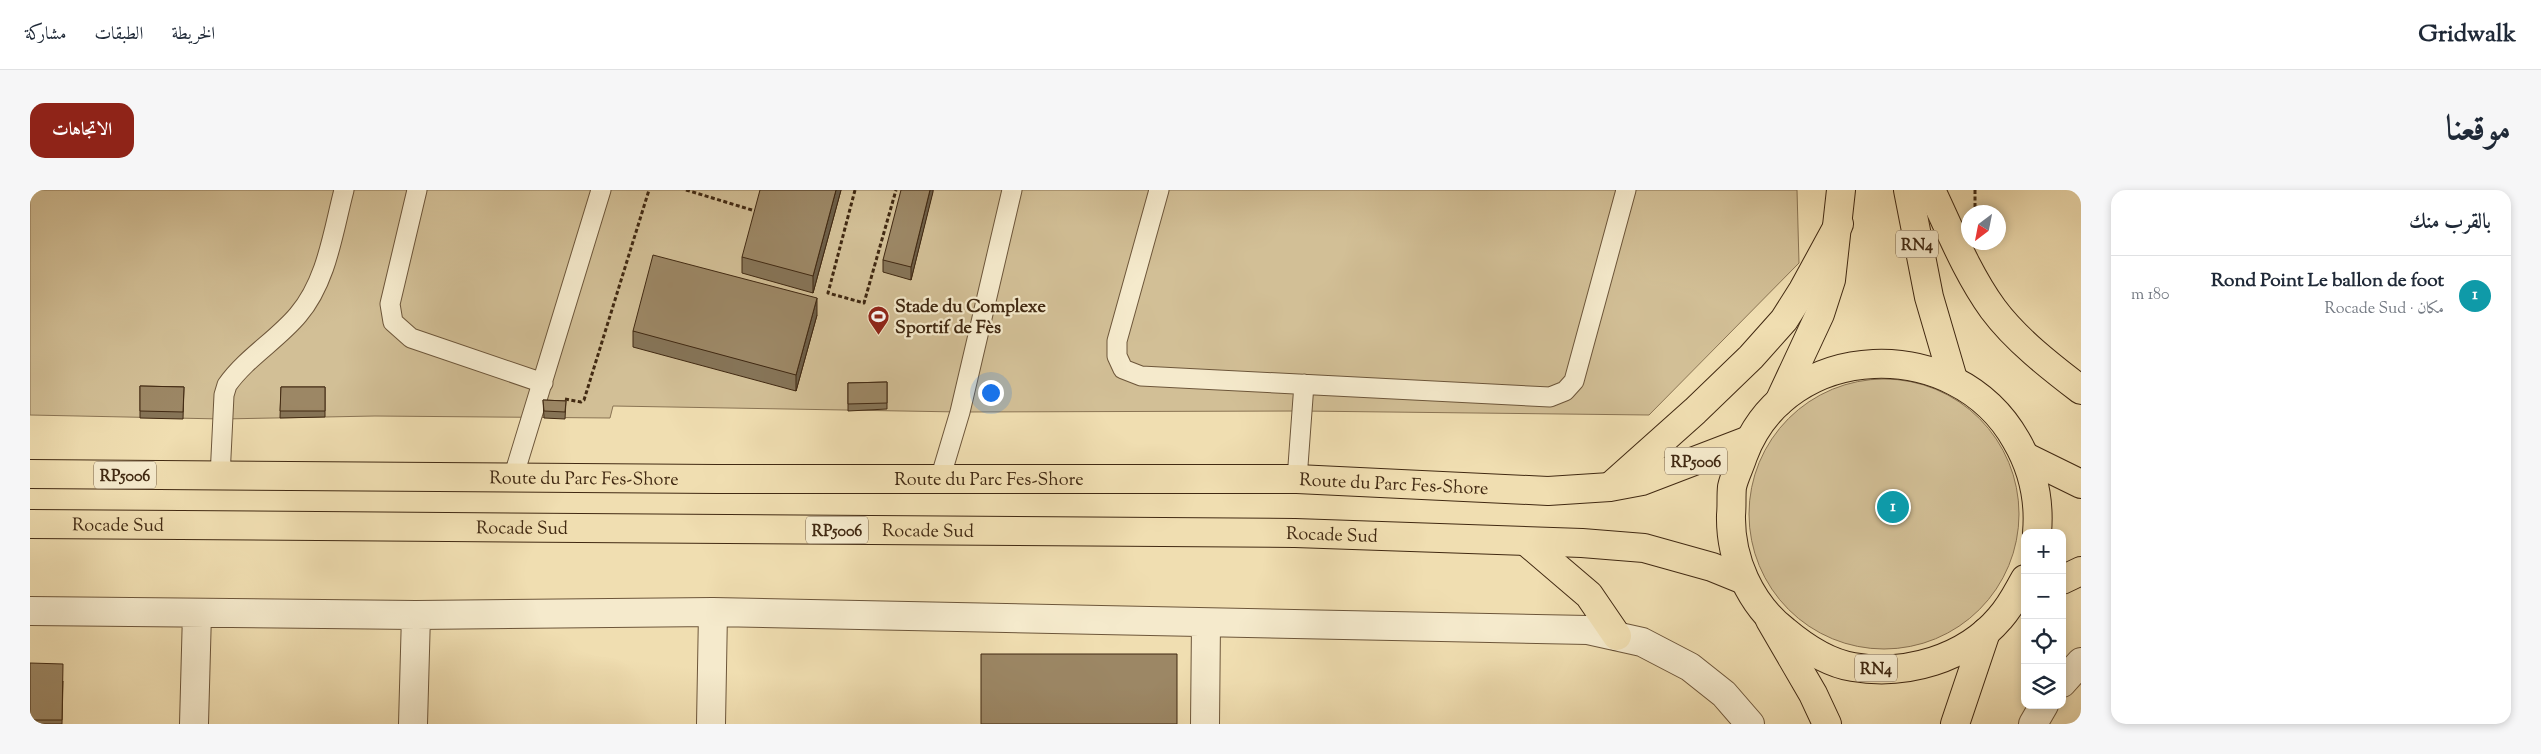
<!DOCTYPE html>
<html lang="ar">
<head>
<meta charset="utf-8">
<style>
	:root { --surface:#fff; --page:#f6f6f7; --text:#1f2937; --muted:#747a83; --line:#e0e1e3; --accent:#8f2418 }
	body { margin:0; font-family:"Sorts Mill Goudy",Amiri,serif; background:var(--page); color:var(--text); direction:rtl }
	.controls { position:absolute; right:15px; bottom:15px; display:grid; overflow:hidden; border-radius:10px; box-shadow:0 2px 8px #0003 }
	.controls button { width:45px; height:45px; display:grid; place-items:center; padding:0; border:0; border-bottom:1px solid var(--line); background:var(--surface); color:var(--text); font:25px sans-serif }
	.compass { position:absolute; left:1931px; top:15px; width:45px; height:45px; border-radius:50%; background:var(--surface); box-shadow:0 2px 8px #0003; rotate:212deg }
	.you { position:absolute; left:960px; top:202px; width:18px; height:18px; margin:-12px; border:4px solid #fff; border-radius:50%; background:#1a73e8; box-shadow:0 0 0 8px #1a73e833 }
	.badge { display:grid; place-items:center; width:32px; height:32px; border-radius:50%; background:var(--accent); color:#fff; font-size:16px; font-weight:700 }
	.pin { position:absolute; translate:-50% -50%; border:2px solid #fff; box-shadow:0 1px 5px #0006 }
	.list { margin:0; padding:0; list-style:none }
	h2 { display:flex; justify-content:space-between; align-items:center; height:65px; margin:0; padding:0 20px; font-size:21px }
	h2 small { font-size:16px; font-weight:400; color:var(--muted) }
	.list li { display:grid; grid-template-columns:32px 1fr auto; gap:15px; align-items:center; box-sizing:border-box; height:80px; padding:0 20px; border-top:1px solid var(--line) }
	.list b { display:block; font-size:19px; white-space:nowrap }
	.list p { margin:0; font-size:16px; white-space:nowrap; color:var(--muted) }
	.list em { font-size:16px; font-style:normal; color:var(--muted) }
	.icon { flex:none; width:28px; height:28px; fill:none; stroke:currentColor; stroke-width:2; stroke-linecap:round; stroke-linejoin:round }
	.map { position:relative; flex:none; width:2051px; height:534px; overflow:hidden; direction:ltr; border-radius:15px }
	header { display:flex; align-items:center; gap:30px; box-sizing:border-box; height:70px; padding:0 25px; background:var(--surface); border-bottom:1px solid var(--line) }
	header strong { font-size:24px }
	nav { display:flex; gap:28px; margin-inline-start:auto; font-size:18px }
	.intro { display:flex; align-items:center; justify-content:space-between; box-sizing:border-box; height:120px; padding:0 30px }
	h1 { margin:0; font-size:35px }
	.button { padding:12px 22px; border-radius:15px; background:var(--accent); color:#fff; font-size:18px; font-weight:700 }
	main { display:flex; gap:30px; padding:0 30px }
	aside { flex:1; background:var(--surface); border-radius:15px; box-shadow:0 2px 8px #0003 }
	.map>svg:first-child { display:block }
</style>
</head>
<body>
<header>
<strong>Gridwalk</strong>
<nav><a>الخريطة</a><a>الطبقات</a><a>مشاركة</a></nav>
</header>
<div class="intro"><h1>موقعنا</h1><a class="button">الاتجاهات</a></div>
<main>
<aside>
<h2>بالقرب منك<small></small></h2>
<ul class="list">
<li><span class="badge" style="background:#0f9aa8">1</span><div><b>Rond Point Le ballon de foot</b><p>مكان · Rocade Sud</p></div><em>180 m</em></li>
</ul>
</aside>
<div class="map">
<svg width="2051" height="534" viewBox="0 0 2051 534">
	<rect width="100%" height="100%" fill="#f0deb1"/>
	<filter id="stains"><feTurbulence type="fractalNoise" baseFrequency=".004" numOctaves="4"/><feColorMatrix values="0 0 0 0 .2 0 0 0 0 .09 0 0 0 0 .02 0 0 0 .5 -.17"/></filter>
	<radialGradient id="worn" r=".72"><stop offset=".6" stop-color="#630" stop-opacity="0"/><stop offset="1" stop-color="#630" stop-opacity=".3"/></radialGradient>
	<path fill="#d2bf96" stroke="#8a7454" d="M0,0h1767l2,73 -150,152 -348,-4 -341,1 -347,-6 -3,12 -235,-2 -153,3 -192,-4z
		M1719 324a135 135 0 1 1 270 0a135 135 0 1 1-270 0Z"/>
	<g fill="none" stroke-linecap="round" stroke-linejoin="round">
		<defs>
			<path id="lane" d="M387,0l-27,114 3,18 18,16 132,45
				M1129,0l-42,151v15l6,13 18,7 409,21 15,-6 9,-10 52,-191
				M190,287l4,-82 3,-10c19,-27 50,-45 71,-70 29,-34 35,-83 46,-125
				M483,288l88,-288
				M910,289l20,-67 52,-222
				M1267,289l7,-95"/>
			<path id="street" d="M0,421l386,4 297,-3 875,18 54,12 48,25 34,27 26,30
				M2032,493l19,-21
				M164,534l3,-111
				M383,534l3,-109
				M681,534l2,-112
				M1175,534l1,-101
				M2003,534l11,-19"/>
			<path id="primary" d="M1740,430l43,74 14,30
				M1925,534l31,-92"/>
			<g id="highway">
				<path d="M1878,0l21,107 24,82"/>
				<path d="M1901,0c19,40 36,83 62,119 23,31 58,58 88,81"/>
				<path d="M1749,212l41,-88 11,-34 10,-90"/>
				<path d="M1996,267l55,27"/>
				<path id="s1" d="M0,284l687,5h580l251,12 62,-4 32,-6 107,-41"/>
				<path d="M1581,296l84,-75 56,-54 33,-37 19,-30 36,-66"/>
				<path id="s2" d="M0,334l1265,9 287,10 62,5 68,19 32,13"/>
				<path d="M1498,353l61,52 28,41"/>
				<path d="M1995,389c-8,14 -14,27 -25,39 -35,41 -94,58 -147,49 -25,-4 -49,-20 -68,-36 -35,-27 -55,-72 -54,-116 1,-10 0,-19 1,-28 2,-10 8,-21 11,-31 44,-118 213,-122 273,-16 17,29 24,59 21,93"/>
				<path d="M2032,390l19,-9"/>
			</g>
		</defs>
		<use href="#lane" stroke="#6d563a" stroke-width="21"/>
		<use href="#street" stroke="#6d563a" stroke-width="30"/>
		<use href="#primary" stroke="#412912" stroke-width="30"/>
		<use href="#highway" stroke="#412912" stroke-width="30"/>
		<path stroke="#412912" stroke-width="3" stroke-dasharray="4 2.5" stroke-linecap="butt" d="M656,0l66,20
			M825,0l-27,103 36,10 32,-113
			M1945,0v17
			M535,209l16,3 3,-2 65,-210"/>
		<use href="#lane" stroke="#f5eacc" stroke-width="19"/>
		<use href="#street" stroke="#f5eacc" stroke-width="28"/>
		<use href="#primary" stroke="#f0deb1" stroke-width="28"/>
		<use href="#highway" stroke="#f0deb1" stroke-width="28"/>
	</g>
	<path fill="#867457" stroke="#412912" d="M811,0l-28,103 -71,-20v-16z
		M903,0l-22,90 -28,-8v-12z
		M787,125l-21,76 -163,-44v-16z
		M857,192v27l-39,2v-28z
		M110,196l44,1 -1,32 -43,-1z
		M251,197h44v30l-45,1z
		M513,210l23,1 -1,18 -21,-1z
		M33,491l-1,43h-32z"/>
	<path fill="#6d5e47" stroke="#412912" d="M806,0h5l-28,103v-17z
		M900,0h3v2l-22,88v-13z
		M787,108v17l-21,76v-16z"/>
	<path fill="#9c8765" stroke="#412912" d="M730,0h76l-23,86 -71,-19z
		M871,0h29l-19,77 -28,-7z
		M623,65l164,43 -21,77 -163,-44z
		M857,192v21l-39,1v-21z
		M110,196l44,1 -1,25 -43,-1z
		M251,197h44v24h-45z
		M513,210l23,1 -1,11 -21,-1z
		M951,464h196v70h-196z
		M0,473l33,1 -1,56h-28v4h-4z"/>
	<defs>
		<symbol id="stadium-pin" viewBox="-11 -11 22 30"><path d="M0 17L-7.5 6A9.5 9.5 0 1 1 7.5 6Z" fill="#8f2418" stroke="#f5eacc"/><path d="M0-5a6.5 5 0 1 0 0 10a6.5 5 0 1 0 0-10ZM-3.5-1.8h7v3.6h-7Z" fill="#fff"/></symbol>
	</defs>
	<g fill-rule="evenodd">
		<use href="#stadium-pin" x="836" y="114" width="25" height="34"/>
	</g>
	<g text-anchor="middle" stroke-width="4.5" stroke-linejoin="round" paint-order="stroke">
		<g fill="#f5eacc" stroke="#77634a" stroke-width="1">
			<rect x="1866" y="40.5" width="42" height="27" rx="4"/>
			<rect x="1635" y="257.5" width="62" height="27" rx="4"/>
			<rect x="64" y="271.5" width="62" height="27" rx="4"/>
			<rect x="776" y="326.5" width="62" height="27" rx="4"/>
			<rect x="1825" y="464.5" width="42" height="27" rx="4"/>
		</g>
		<g font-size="16" font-weight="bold" fill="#412912">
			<text x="1887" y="60">RN4</text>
			<text x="1666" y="277">RP5006</text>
			<text x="95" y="291">RP5006</text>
			<text x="807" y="346">RP5006</text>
			<text x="1846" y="484">RN4</text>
		</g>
		<g font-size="18" font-weight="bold" fill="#412912" stroke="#f5eacc" text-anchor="start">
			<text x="865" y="122">Stade du Complexe<tspan x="865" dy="21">Sportif de Fès</tspan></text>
		</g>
		<g font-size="18" fill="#412912" stroke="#f5eacc">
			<text dy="6" stroke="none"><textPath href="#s1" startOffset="554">Route du Parc Fes-Shore</textPath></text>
			<text dy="6" stroke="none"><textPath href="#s1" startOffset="959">Route du Parc Fes-Shore</textPath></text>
			<text dy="6" stroke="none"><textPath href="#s1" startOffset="1364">Route du Parc Fes-Shore</textPath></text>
			<text dy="6" stroke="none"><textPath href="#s2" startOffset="88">Rocade Sud</textPath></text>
			<text dy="6" stroke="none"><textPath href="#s2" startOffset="492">Rocade Sud</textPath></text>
			<text dy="6" stroke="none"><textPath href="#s2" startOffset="898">Rocade Sud</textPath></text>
			<text dy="6" stroke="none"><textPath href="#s2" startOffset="1302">Rocade Sud</textPath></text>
		</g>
	</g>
	<rect width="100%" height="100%" filter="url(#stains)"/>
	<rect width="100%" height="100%" fill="url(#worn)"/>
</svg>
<div class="controls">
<button>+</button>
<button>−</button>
<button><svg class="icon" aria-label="locate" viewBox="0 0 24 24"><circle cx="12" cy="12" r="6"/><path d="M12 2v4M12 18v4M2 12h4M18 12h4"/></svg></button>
<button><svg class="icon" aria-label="layers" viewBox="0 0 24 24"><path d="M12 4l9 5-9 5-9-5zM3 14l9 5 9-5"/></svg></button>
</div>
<svg class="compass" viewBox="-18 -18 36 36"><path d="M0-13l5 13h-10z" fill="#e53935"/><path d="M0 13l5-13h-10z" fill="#747a83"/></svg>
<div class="you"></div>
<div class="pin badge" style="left:1863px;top:317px;background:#0f9aa8">1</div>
</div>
</main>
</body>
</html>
